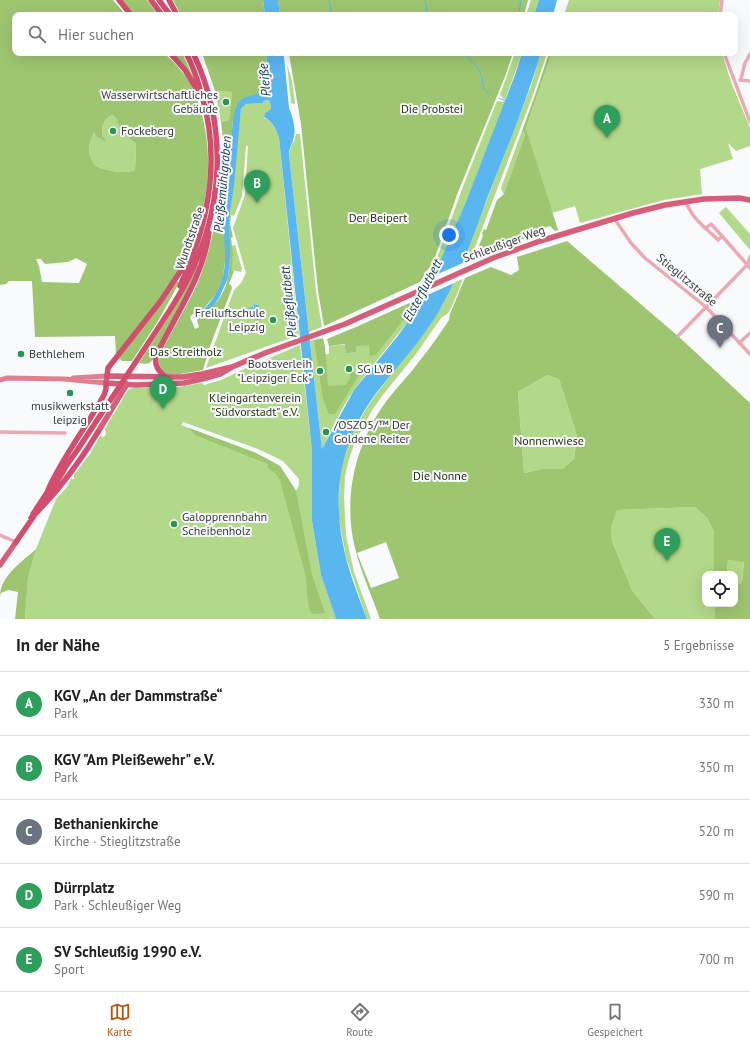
<!DOCTYPE html>
<html lang="de">
<head>
<meta charset="utf-8">
<style>
	:root { --surface:#fff; --page:#f6f6f6; --text:#202124; --muted:#757577; --line:#e0e0e0; --accent:#b45309 }
	body { margin:0; font-family:"PT Sans",sans-serif; background:var(--page); color:var(--text) }
	.controls { position:absolute; right:12px; bottom:12px; display:grid; overflow:hidden; border-radius:8px; box-shadow:0 4px 16px #0002 }
	.controls button { width:36px; height:36px; display:grid; place-items:center; padding:0; border:0; border-bottom:1px solid var(--line); background:var(--surface); color:var(--text); font:20px sans-serif }
	.you { position:absolute; left:449px; top:235px; width:14px; height:14px; margin:-10px; border:3px solid #fff; border-radius:50%; background:#1a73e8; box-shadow:0 0 0 6px #1a73e833 }
	.badge { display:grid; place-items:center; width:26px; height:26px; border-radius:50%; background:var(--accent); color:#fff; font-size:13px; font-weight:700 }
	.pin { position:absolute; translate:-50% -33px; filter:drop-shadow(0 1px 2px #0008) }
	.pin::after { content:''; position:absolute; top:21px; width:14px; height:12px; background:inherit; clip-path:polygon(0 0,100% 0,50% 100%) }
	.list { margin:0; padding:0; list-style:none }
	h2 { display:flex; justify-content:space-between; align-items:center; height:52px; margin:0; padding:0 16px; font-size:17px }
	h2 small { font-size:13px; font-weight:400; color:var(--muted) }
	.list li { display:grid; grid-template-columns:26px 1fr auto; gap:12px; align-items:center; box-sizing:border-box; height:64px; padding:0 16px; border-top:1px solid var(--line) }
	.list b { display:block; font-size:15px; white-space:nowrap }
	.list p { margin:0; font-size:13px; white-space:nowrap; color:var(--muted) }
	.list em { font-size:13px; font-style:normal; color:var(--muted) }
	.icon { flex:none; width:22px; height:22px; fill:none; stroke:currentColor; stroke-width:2; stroke-linecap:round; stroke-linejoin:round }
	.map { position:relative; flex:none; width:750px; height:619px; overflow:hidden }
	.search { position:absolute; background:var(--surface); box-shadow:0 4px 16px #0002; left:12px; right:12px; top:12px; height:44px; display:flex; align-items:center; gap:10px; box-sizing:border-box; padding:0 14px; border-radius:8px; color:var(--muted); font-size:15px }
	.sheet { height:372px; background:var(--surface) }
	nav { display:flex; justify-content:space-around; align-items:center; box-sizing:border-box; height:56px; border-top:1px solid var(--line); background:var(--surface); font-size:11px; color:var(--muted) }
	nav a { display:grid; justify-items:center; gap:2px }
	nav .on { color:var(--accent) }
	.map>svg:first-child { display:block }
</style>
</head>
<body>
<div class="map">
<svg width="750" height="619" viewBox="0 0 750 619">
	<rect width="100%" height="100%" fill="#f9fafc"/>
	<path fill="#b2d889" fill-rule="evenodd" d="M531,0h8l-5,15h-8z
		M569,0h151l-2,15h-154z
		M515,53h7l-17,47 -5,-5z
		M541,53h6l-14,42 -61,160 1,3 -11,6 69,-178z
		M552,53h170l9,29 19,46v18l-14,5 -8,-8 5,16 -33,10 2,25 -38,6 -84,23 -5,-17 -23,7 -26,-85z
		M287,64l5,17 3,22 -1,1 -3,-1z
		M215,91l17,1 -3,28 -8,2z
		M269,100l1,1 1,8 -6,4 -1,5c8,3 12,11 15,20l20,197 -93,33 28,-78 7,-7 5,-10 -13,-45 12,-33 3,-49h-2l-4,50 -8,20 -5,-2 12,-105 5,-5 17,-1v-2z
		M497,101l8,1 -40,102 -31,73 -10,4 12,-20 28,-77z
		M112,115c6,3 6,10 9,15 4,5 10,10 15,14l-1,26c-10,5 -30,0 -40,-4 -8,-14 -7,-20 -1,-34l9,6c-2,-10 0,-19 9,-23z
		M522,131l3,4 -21,60 -3,-7z
		M296,134h4l16,157 6,36 -13,5 -20,-177 1,-5 3,-8h1z
		M726,207l24,27v16l-31,-37z
		M235,245l7,24 -1,3 -9,-2v-24z
		M463,279l-10,25 -5,9 -7,5 -25,36 -34,42 -11,16 -16,30 -6,17 -4,17 -1,21 2,39 8,36 17,47h-4l-21,-62 -8,-44 2,-37 3,-19 6,-17 17,-31 11,-16 49,-63 17,-26 10,-21z
		M425,296c-21,34 -48,62 -71,94 -13,18 -22,40 -32,59l-12,-108 4,-1 3,15 12,-1v-8l46,-4 35,-31 6,-11z
		M300,345l12,106v70l9,54 15,44h-311l3,-41 8,-29 20,-50 11,-12 4,-8h3v-4l16,-21 10,-18 4,1 2,-3 -1,-5 23,-39 4,-2 46,-1 24,-4 2,2 17,-5 21,-10zM183,422l75,27 25,12 16,18v6l-3,6 -16,-25 -24,-13 -75,-28z
		M547,375l12,4 18,57 -3,23 -12,10h-20l-18,4 -6,-81z
		M695,507l12,11 7,14v42h-9v30h10v15h-60l-23,-29 -20,-49 -1,-12 6,-19z
		M728,560l16,1 -2,22 -7,1v-10h-8z"/>
	<path fill="#9ec671" fill-rule="evenodd" d="M0,0h113l13,15h-111v38h149c10,9 19,19 26,30 5,9 8,18 11,28 14,50 7,105 -18,151 -18,34 -44,63 -67,93l-1,-19 -80,1 -3,-56h-23l-3,3 -6,1zM112,115c6,3 6,10 9,15 4,5 10,10 15,14l-1,26c-10,5 -30,0 -40,-4 -8,-14 -7,-20 -1,-34l3,5 8,4v-2l-2,-2c-2,-9 0,-18 9,-22zM76,258l11,6 -8,19 -37,-1 -3,-16 -3,-7h5l4,5 23,-2z
		M121,0h26l11,15h-24z
		M173,0h90l2,15h-84z
		M278,0h250l-4,15h-244z
		M172,53h10l15,32z
		M202,53h65l-1,19 3,20 -3,2 -20,3 -13,23 -7,84 -1,57 -2,16 -6,16 -18,21 -4,1 -2,-1 -3,3 5,12 4,-2 -2,-7c7,-7 16,-13 22,-21 18,-26 6,-56 10,-85l2,1 -1,9 3,13 -2,1 2,16 -1,16 2,1 -5,13 2,1 1,3 -23,61 -6,21 -23,4h-15c-5,-5 -7,-10 -6,-16 11,-26 28,-50 39,-76 8,-19 13,-39 17,-59 7,-34 11,-67 6,-101l8,-2 3,-28 -17,-1z
		M282,53h231l-7,21 -48,118 -24,68 -14,22 -96,44 -6,-35 -17,-167 -12,-70z
		M549,53h3l-26,75 32,102 -3,1 -5,-5 -19,7v3l-56,21 8,-22 -1,-1 2,-5 2,1 11,-30 7,-6 21,-59 -3,-4 13,-36z
		M567,241l111,95 72,67v216h-35v-15h20v-20l7,-1 2,-21 -16,-2 -1,14h-13v-42l-7,-14 -12,-11 -78,3 -6,19 1,12 20,49 23,29h-275c-9,-26 -22,-53 -27,-80 -9,-50 5,-100 35,-140 11,-14 23,-26 33,-40 10,-12 19,-26 28,-39l1,-6 15,-36 26,-11 20,8 8,-5 -2,-13zM547,375l12,4 18,57 -3,23 -12,10h-20l-18,4 -6,-81zM386,542l13,36 -28,10 -14,-35z
		M197,265l3,1 -44,88c-5,9 -6,11 -17,9l29,-45z
		M177,281l2,2 -21,38 -26,40h-10l-3,-3 44,-56z
		M416,300l-6,11 -34,44 -6,1 -1,-11 -13,1v6l-10,1 -1,-9 -16,2 -2,-7 29,-12z
		M323,338l2,9 3,39 18,-1 4,-7v-8l9,5 -24,39h-6l-6,-15 -9,-59z
		M189,428l67,25 24,13 16,25 16,84 13,38c-3,0 -10,2 -13,0 -5,-3 -5,-29 -6,-36l-26,-97 -4,-6 -8,-6v-4l-73,-29z
		M36,549l-8,29 -3,41h-10l3,-27 -10,-2 -7,3 -1,3c0,-20 23,-35 36,-47z"/>
	<path fill="#5ab6ef" d="M263,0h15l2,15h-15z
		M539,0h18l-4,15h-19z
		M267,53h15l2,4 5,51c3,7 7,20 5,28 -1,7 -5,12 -5,19l33,294 32,-59 43,-53 17,-24 11,-17 40,-92 50,-129 7,-22h19c-15,49 -34,96 -53,143 -13,36 -26,72 -44,106 -18,34 -44,61 -67,90 -42,56 -47,114 -27,180 5,16 11,31 17,47h-31l-15,-44 -9,-54v-70l-33,-313c-3,-9 -6,-16 -15,-21l1,-4 6,-4 -1,-7 -1,-2 -6,1v2l-17,1 -5,5 -7,76 -5,34 1,37 -2,22 -9,20 -5,7 -14,12v-1l-6,2 -1,-1c15,-8 26,-25 30,-41 4,-17 1,-35 1,-52 1,-35 6,-70 9,-104 4,-23 10,-25 33,-26l2,-1 -2,-21z
		M254,304l5,2v5l4,-1 1,3 -4,7 -8,-1 -3,-2 -1,-8 2,-2 4,1z"/>
	<path fill="#f9fafc" d="M465,262l-9,20 -35,16 10,-21z"/>
	<g fill="none" stroke-linecap="round" stroke-linejoin="round">
		<path stroke="#5ab6ef" stroke-width="1" d="M329,0l2,11 4,4
			M425,0l2,11 -1,4
			M519,14l2,-14
			M462,53c8,6 15,12 19,21 2,5 1,11 4,16l5,4
			M499,98l7,3"/>
		<path stroke="#eda9b3" stroke-width="3.5" d="M720,15l2,-15
			M724,53l26,69
			M741,79l4,-16 5,-9
			M740,80l10,1
			M686,201c4,16 21,28 32,39l4,-4 -11,-12 -5,4
			M614,218l17,25 14,15 61,49 44,47
			M722,236l28,32
			M678,336l70,-72 2,-7
			M739,343l11,-10
			M0,432l65,1
			M0,535l16,7"/>
		<path stroke="#e17f91" stroke-width="5" d="M73,378l34,-2
			M0,380l7,-2 57,1 42,4"/>
		<path stroke="#d75e79" stroke-width="5.5" d="M232,367l-30,7 -20,3 -75,-1 -1,7 30,2 26,-1 22,-1 18,-4 18,-5 12,-7 33,-14 80,-29 148,-66 47,-17 93,-28 32,-8 39,-6 35,-1 11,2
			M98,432l29,-48
			M0,565l16,-23"/>
		<path stroke="#d24e6e" stroke-width="5.5" d="M119,0l12,15
			M151,0l11,15
			M159,0l11,15
			M169,0l8,15
			M170,53l15,17 14,23
			M180,286c28,-60 41,-126 22,-190 -4,-15 -9,-30 -16,-43
			M143,351c15,-23 32,-47 45,-72 36,-72 40,-153 5,-226
			M107,376l1,-8 52,-66 30,-45
			M167,378c-8,-6 -13,-12 -11,-22 19,-41 47,-78 53,-123
			M62,472l16,-23
			M48,490c15,-34 38,-62 56,-95l2,-6v-6
			M49,494l15,-24
			M33,514l17,-26
			M31,518c26,-25 48,-55 67,-86
			M16,542l18,-26"/>
		<path stroke="#d24e6e" stroke-width="5.5" d="M78,449l65,-98"/>
	</g>
	<g fill="#279650" stroke="#f9fafc" stroke-width="1.5">
		<circle cx="226" cy="102" r="4"/>
		<circle cx="113" cy="131" r="4"/>
		<circle cx="273" cy="320" r="4"/>
		<circle cx="21" cy="354" r="4"/>
		<circle cx="349" cy="369" r="4"/>
		<circle cx="320" cy="371" r="4"/>
		<circle cx="70" cy="393" r="4"/>
		<circle cx="326" cy="432" r="4"/>
		<circle cx="174" cy="524" r="4"/>
	</g>
	<g text-anchor="middle" stroke-width="4" stroke-linejoin="round" paint-order="stroke">
		<g font-size="12" fill="#3c3c3d" stroke="#f9fafc" text-anchor="start">
			<text x="218" y="99" text-anchor="end">Wasserwirtschaftliches<tspan x="218" dy="14">Gebäude</tspan></text>
			<text x="121" y="135">Fockeberg</text>
			<text x="265" y="317" text-anchor="end">Freiluftschule<tspan x="265" dy="14">Leipzig</tspan></text>
			<text x="29" y="358">Bethlehem</text>
			<text x="312" y="368" text-anchor="end">Bootsverleih<tspan x="312" dy="14">"Leipziger Eck"</tspan></text>
			<text x="357" y="373">SG LVB</text>
			<text x="70" y="410" text-anchor="middle">musikwerkstatt<tspan x="70" dy="14">leipzig</tspan></text>
			<text x="334" y="429">/OSZO5/™ Der<tspan x="334" dy="14">Goldene Reiter</tspan></text>
			<text x="182" y="521">Galopprennbahn<tspan x="182" dy="14">Scheibenholz</tspan></text>
		</g>
		<g font-size="12" fill="#283714" stroke="#f9fafc">
			<text x="432" y="113">Die Probstei</text>
			<text x="378" y="222">Der Beipert</text>
			<text x="186" y="356">Das Streitholz</text>
			<text x="255" y="402">Kleingartenverein<tspan x="255" dy="14">"Südvorstadt" e.V.</tspan></text>
			<text x="549" y="445">Nonnenwiese</text>
			<text x="440" y="480">Die Nonne</text>
		</g>
		<g font-size="12" fill="#3c3c3d" stroke="#f9fafc">
			<text transform="translate(190 238) rotate(-71)" y="4">Wundtstraße</text>
			<text transform="translate(504 244) rotate(-20)" y="4">Schleußiger Weg</text>
			<text transform="translate(687 280) rotate(40)" y="4">Stieglitzstraße</text>
		</g>
		<g font-size="13" font-style="italic" fill="#123a51" stroke="#f9fafc">
			<text transform="translate(264 80) rotate(-95)" y="5">Pleiße</text>
			<text transform="translate(222 184) rotate(-85)" y="5">Pleißemühlgraben</text>
			<text transform="translate(422 290) rotate(-62)" y="5">Elsterflutbett</text>
			<text transform="translate(288 302) rotate(-96)" y="5">Pleißeflutbett</text>
		</g>
	</g>
</svg>
<div class="controls">
<button><svg class="icon" aria-label="locate" viewBox="0 0 24 24"><circle cx="12" cy="12" r="6"/><path d="M12 2v4M12 18v4M2 12h4M18 12h4"/></svg></button>
</div>
<div class="you"></div>
<div class="pin badge" style="left:607px;top:138px;background:#2e9e5b">A</div>
<div class="pin badge" style="left:257px;top:203px;background:#2e9e5b">B</div>
<div class="pin badge" style="left:720px;top:348px;background:#6b7280">C</div>
<div class="pin badge" style="left:163px;top:409px;background:#2e9e5b">D</div>
<div class="pin badge" style="left:667px;top:561px;background:#2e9e5b">E</div>
<div class="search"><svg class="icon" aria-label="search" viewBox="0 0 24 24"><circle cx="10" cy="10" r="6"/><path d="M15 15l6 6"/></svg>Hier suchen</div>
</div>
<section class="sheet">
<h2>In der Nähe<small>5 Ergebnisse</small></h2>
<ul class="list">
<li><span class="badge" style="background:#2e9e5b">A</span><div><b>KGV „An der Dammstraße“</b><p>Park</p></div><em>330 m</em></li>
<li><span class="badge" style="background:#2e9e5b">B</span><div><b>KGV &quot;Am Pleißewehr&quot; e.V.</b><p>Park</p></div><em>350 m</em></li>
<li><span class="badge" style="background:#6b7280">C</span><div><b>Bethanienkirche</b><p>Kirche · Stieglitzstraße</p></div><em>520 m</em></li>
<li><span class="badge" style="background:#2e9e5b">D</span><div><b>Dürrplatz</b><p>Park · Schleußiger Weg</p></div><em>590 m</em></li>
<li><span class="badge" style="background:#2e9e5b">E</span><div><b>SV Schleußig 1990 e.V.</b><p>Sport</p></div><em>700 m</em></li>
</ul>
</section>
<nav>
<a class="on"><svg class="icon" aria-label="map" viewBox="0 0 24 24"><path d="M3 6l6-2 6 2 6-2v14l-6 2-6-2-6 2zM9 4v14M15 6v14"/></svg>Karte</a>
<a><svg class="icon" aria-label="directions" viewBox="0 0 24 24"><path d="M12 3l9 9-9 9-9-9zM9 14v-3h6M13 9l2 2-2 2"/></svg>Route</a>
<a><svg class="icon" aria-label="saved" viewBox="0 0 24 24"><path d="M7 4h10v16l-5-4-5 4z"/></svg>Gespeichert</a>
</nav>
</body>
</html>
